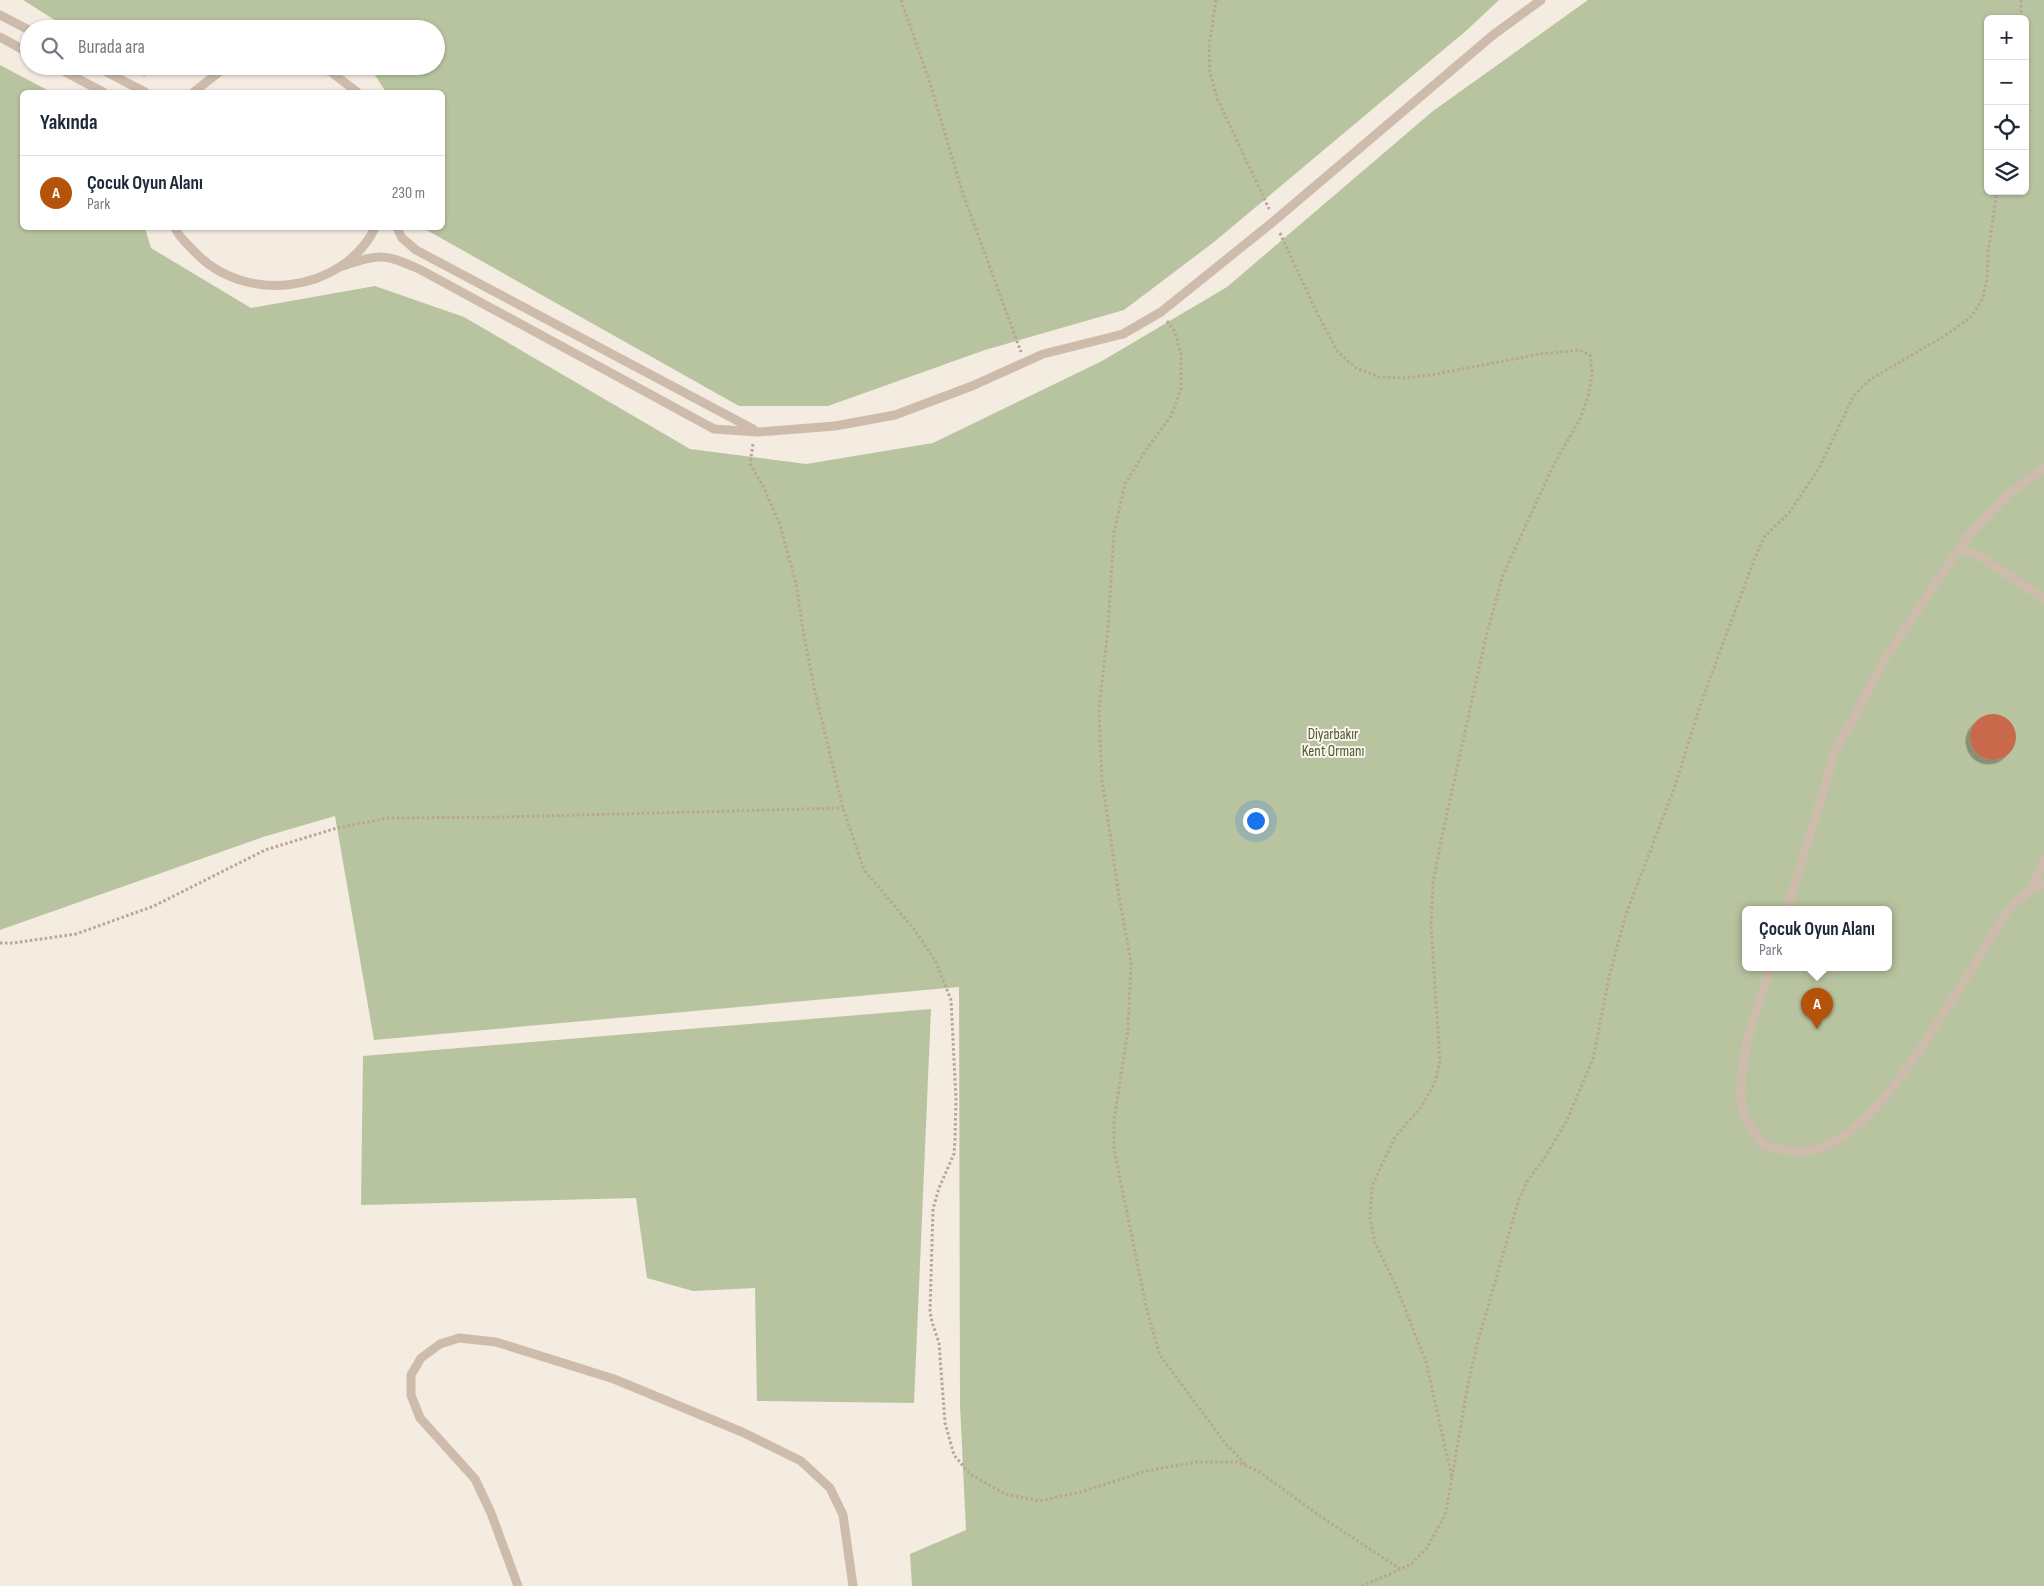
<!DOCTYPE html>
<html lang="tr">
<head>
<meta charset="utf-8">
<style>
	:root { --surface:#fff; --page:#f2f2f3; --text:#1f2937; --muted:#747a83; --line:#e0e1e3; --accent:#b45309 }
	body { margin:0; font-family:"Sofia Sans Condensed",sans-serif; background:var(--page); color:var(--text) }
	.controls { position:absolute; right:15px; top:15px; display:grid; overflow:hidden; border-radius:8px; box-shadow:0 1px 4px #0004 }
	.controls button { width:45px; height:45px; display:grid; place-items:center; padding:0; border:0; border-bottom:1px solid var(--line); background:var(--surface); color:var(--text); font:25px sans-serif }
	.you { position:absolute; left:1255px; top:820px; width:18px; height:18px; margin:-12px; border:4px solid #fff; border-radius:50%; background:#1a73e8; box-shadow:0 0 0 8px #1a73e833 }
	.badge { display:grid; place-items:center; width:32px; height:32px; border-radius:50%; background:var(--accent); color:#fff; font-size:16px; font-weight:700 }
	.pin { position:absolute; translate:-50% -41px; filter:drop-shadow(0 1px 2px #0008) }
	.pin::after { content:''; position:absolute; top:26px; width:18px; height:15px; background:inherit; clip-path:polygon(0 0,100% 0,50% 100%) }
	.popup { position:absolute; left:1742px; top:906px; width:150px; height:65px; box-sizing:border-box; display:grid; place-content:center; border-radius:8px; background:var(--surface); filter:drop-shadow(0 1px 4px #0005); font-size:16px; white-space:nowrap; color:var(--muted) }
	.popup b { font-size:19px; color:var(--text) }
	.popup::after { content:''; position:absolute; left:50%; top:100%; margin-left:-10px; border:10px solid transparent; border-top-color:var(--surface) }
	.list { margin:0; padding:0; list-style:none }
	h2 { display:flex; justify-content:space-between; align-items:center; height:65px; margin:0; padding:0 20px; font-size:21px }
	h2 small { font-size:16px; font-weight:400; color:var(--muted) }
	.list li { display:grid; grid-template-columns:32px 1fr auto; gap:15px; align-items:center; box-sizing:border-box; height:75px; padding:0 20px; border-top:1px solid var(--line) }
	.list b { display:block; font-size:19px; white-space:nowrap }
	.list p { margin:0; font-size:16px; white-space:nowrap; color:var(--muted) }
	.list em { font-size:16px; font-style:normal; color:var(--muted) }
	.icon { flex:none; width:28px; height:28px; fill:none; stroke:currentColor; stroke-width:2; stroke-linecap:round; stroke-linejoin:round }
	.map { position:relative; flex:none; width:2044px; height:1586px; overflow:hidden }
	.search { position:absolute; background:var(--surface); box-shadow:0 1px 4px #0004; left:20px; top:20px; width:425px; height:55px; display:flex; align-items:center; gap:12px; box-sizing:border-box; padding:0 18px; border-radius:28px; color:var(--muted); font-size:19px }
	.panel { position:absolute; background:var(--surface); box-shadow:0 1px 4px #0004; left:20px; top:90px; width:425px; height:140px; border-radius:8px }
	.map>svg:first-child { display:block }
</style>
</head>
<body>
<div class="map">
<svg width="2044" height="1586" viewBox="0 0 2044 1586">
	<defs>
		<filter id="shadow"><feDropShadow dx="-4.5" dy="4.5" stdDeviation="0" flood-color="#0004"/></filter>
	</defs>
	<rect width="100%" height="100%" fill="#f4ebe1"/>
	<path fill="#b8c4a0" fill-rule="evenodd" d="M23,0h1476l-32,30 -253,212 -90,68 -139,40 -157,56h-89l-316,-178h19v-136h-56l-17,-26h67v-37h-367z
		M1588,0h456v1586h-1132l-2,-32 56,-24 -6,-125 -1,-418 -585,53 -39,-224 -72,21 -263,93v-865l51,27h-29v136h123l6,20 100,60 124,-22 89,31 226,132 116,15 127,-21 169,-82 125,-74 206,-176zM1988,19h37v172h-37zM1746,910h142v58h-142z
		M128,66h39l-23,10z
		M931,1009l-17,394 -157,-2 -2,-113 -62,3 -46,-13 -11,-80 -275,7 2,-149z"/>
	<path fill="#c8694b" filter="url(#shadow)" d="M1970 737a23 23 0 1 1 46 0a23 23 0 1 1-46 0Z"/>
	<g fill="none" stroke-linecap="round" stroke-linejoin="round">
		<path stroke="#b9a596" stroke-width="3" stroke-dasharray="2.5 2.5" stroke-linecap="butt" d="M901,0l28,80 34,114 58,158
			M1216,0l-7,47 1,25 7,26 52,111
			M2021,0v19
			M1280,233l38,82 20,37 18,16 23,9 23,1 29,-3 109,-21 39,-4 11,5 2,19 -3,19 -9,26 -26,45 -51,111 -18,66 -44,200 -8,41 -2,43 9,137 -5,20 -13,24 -27,31 -23,49 -2,32 5,25 22,45 29,74 26,116 -7,37 -18,33 -17,17 -48,21
			M1167,321l8,11 6,22v35l-10,27 -25,34 -21,34 -11,48 -6,96 -9,81 3,71 17,116 12,66 -3,68 -14,89v30l33,162 13,44 65,88 21,22
			M753,444l-3,20 14,24 16,37 16,58 8,53 11,56 28,116 21,62 50,59 22,33 15,38 5,99 -1,41 -1,14 -15,34 -6,21 -3,102 2,11 7,21 6,80 9,32 16,19 35,20 34,7 42,-9 65,-21 50,-9h41l21,9 65,47 77,51
			M0,943h13l63,-9 78,-28 111,-56 72,-22 51,-10 116,-1 339,-9
			M1452,1477l16,-93 10,-43 41,-142 9,-19 17,-23 22,-37 26,-61 16,-82 17,-63 48,-125 27,-86 53,-143 11,-24 24,-23 30,-45 34,-71 15,-16 81,-48 23,-17 11,-18 4,-19 1,-27 9,-61"/>
		<path stroke="#cdbbac" stroke-width="9" d="M0,15l29,15
			M0,37l29,16
			M54,66l49,26
			M95,66l50,26
			M314,66l17,6 26,20
			M194,92l25,-20 17,-6
			M175,228c4,9 12,16 19,23 49,54 148,43 181,-23
			M397,228l5,10 14,12 337,179
			M343,266c38,-13 42,-12 78,4l293,159 44,3 77,-6 60,-11 77,-29 71,-32 80,-20 38,-22 113,-91 219,-186 48,-35
			M1960,548l21,9 63,42
			M2032,888l12,-29
			M1787,910l48,-158 50,-93 82,-122 43,-44 34,-25
			M1770,968c-13,42 -32,88 -29,133 1,16 13,31 22,44 19,5 40,10 60,2 49,-21 84,-78 112,-121 14,-21 28,-42 41,-64 19,-30 33,-65 68,-78
			M518,1586l-27,-73 -16,-34 -55,-61 -9,-23v-20l10,-17 19,-14 19,-6 37,4 118,37 128,53 59,29 29,27 13,27 10,71"/>
	</g>
	<g text-anchor="middle" stroke-width="4" stroke-linejoin="round" paint-order="stroke">
		<g font-size="15" fill="#4a5a2e" stroke="#fbf5ee">
			<text x="1333" y="739">Diyarbakır<tspan x="1333" dy="17">Kent Ormanı</tspan></text>
		</g>
	</g>
</svg>
<div class="controls">
<button>+</button>
<button>−</button>
<button><svg class="icon" aria-label="locate" viewBox="0 0 24 24"><circle cx="12" cy="12" r="6"/><path d="M12 2v4M12 18v4M2 12h4M18 12h4"/></svg></button>
<button><svg class="icon" aria-label="layers" viewBox="0 0 24 24"><path d="M12 4l9 5-9 5-9-5zM3 14l9 5 9-5"/></svg></button>
</div>
<div class="you"></div>
<div class="pin badge" style="left:1817px;top:1029px">A</div>
<div class="popup"><b>Çocuk Oyun Alanı</b>Park</div>
<div class="search"><svg class="icon" aria-label="search" viewBox="0 0 24 24"><circle cx="10" cy="10" r="6"/><path d="M15 15l6 6"/></svg>Burada ara</div>
<section class="panel">
<h2>Yakında<small></small></h2>
<ul class="list">
<li><span class="badge">A</span><div><b>Çocuk Oyun Alanı</b><p>Park</p></div><em>230 m</em></li>
</ul>
</section>
</div>
</body>
</html>
